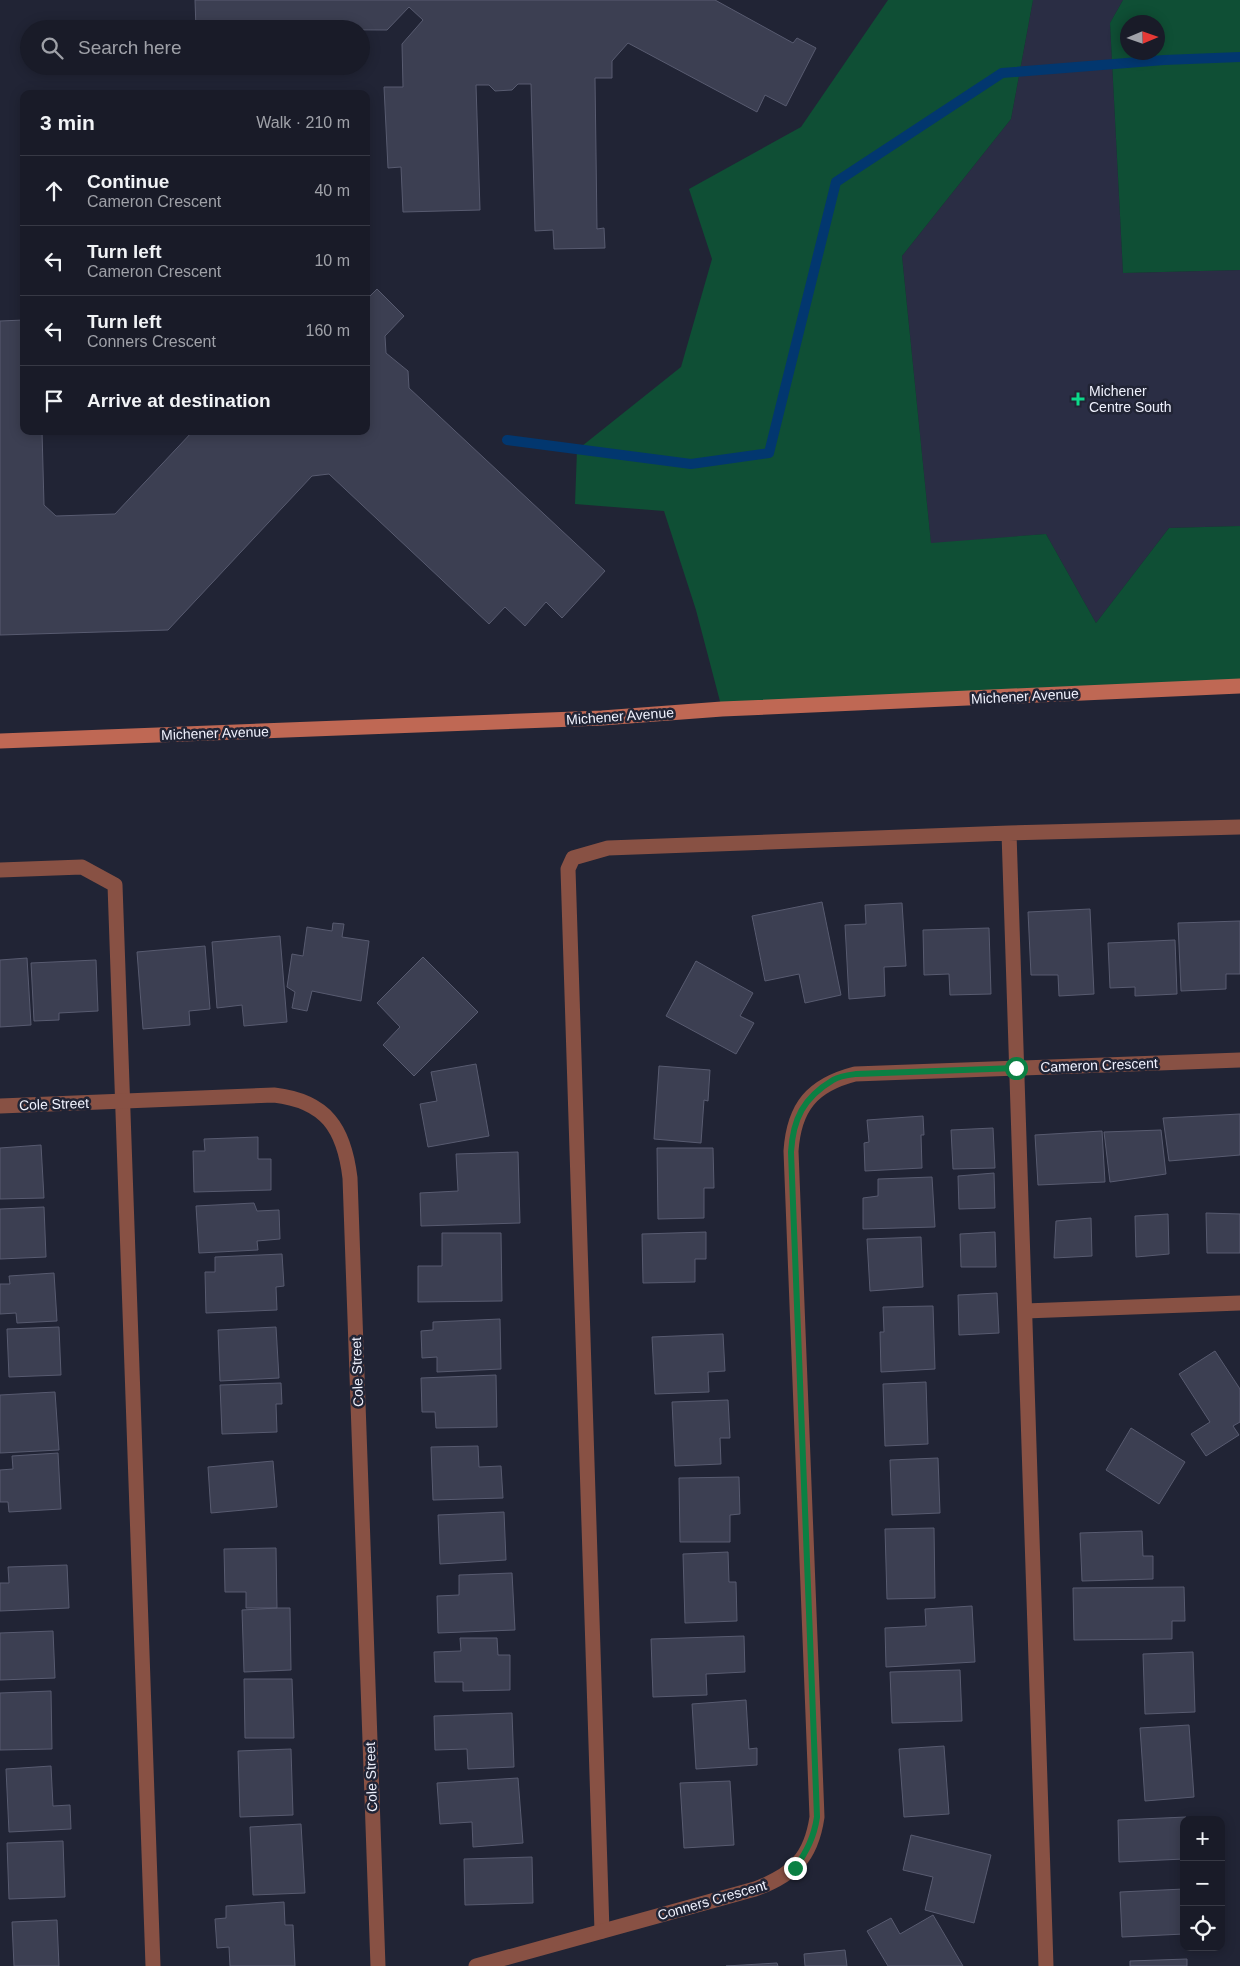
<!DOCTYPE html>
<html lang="en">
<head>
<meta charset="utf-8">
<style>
	:root { --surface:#191b28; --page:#262834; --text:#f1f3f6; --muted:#9fa1a8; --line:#373945 }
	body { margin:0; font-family:Arial,sans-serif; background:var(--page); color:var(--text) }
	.controls { position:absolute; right:15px; bottom:15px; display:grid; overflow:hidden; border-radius:10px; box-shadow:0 2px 12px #0003 }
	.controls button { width:45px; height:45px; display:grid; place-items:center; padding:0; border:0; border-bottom:1px solid var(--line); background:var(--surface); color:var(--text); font:25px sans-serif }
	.compass { position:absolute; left:1120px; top:15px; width:45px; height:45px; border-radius:50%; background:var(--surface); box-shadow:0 2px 12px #0003; rotate:88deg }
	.stop { position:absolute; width:15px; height:15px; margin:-11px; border:4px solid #0b8043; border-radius:50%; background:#fff }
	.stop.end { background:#0b8043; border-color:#fff; box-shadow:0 1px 5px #0008 }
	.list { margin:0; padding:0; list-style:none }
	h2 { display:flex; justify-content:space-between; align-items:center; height:65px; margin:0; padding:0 20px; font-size:21px }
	h2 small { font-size:16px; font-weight:400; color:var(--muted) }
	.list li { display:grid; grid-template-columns:32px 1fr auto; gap:15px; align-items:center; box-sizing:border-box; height:70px; padding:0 20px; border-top:1px solid var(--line) }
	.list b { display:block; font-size:19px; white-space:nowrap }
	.list p { margin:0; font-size:16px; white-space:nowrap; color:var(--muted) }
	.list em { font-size:16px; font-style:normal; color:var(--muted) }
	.icon { flex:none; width:28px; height:28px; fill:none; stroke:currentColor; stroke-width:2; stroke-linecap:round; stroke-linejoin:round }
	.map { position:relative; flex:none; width:1240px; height:1966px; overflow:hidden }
	.search { position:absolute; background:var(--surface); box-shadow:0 2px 12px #0003; left:20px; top:20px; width:350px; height:55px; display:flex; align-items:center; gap:12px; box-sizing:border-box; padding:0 18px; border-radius:28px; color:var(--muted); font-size:19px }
	.panel { position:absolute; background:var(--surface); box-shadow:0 2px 12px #0003; left:20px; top:90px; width:350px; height:345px; border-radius:10px }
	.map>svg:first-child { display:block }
</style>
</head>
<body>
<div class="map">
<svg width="1240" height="1966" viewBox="0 0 1240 1966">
	<rect width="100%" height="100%" fill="#212435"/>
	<path fill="#2a2d44" d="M1033,0h90l-13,23 13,250 117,-3v256l-71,2 -73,95 -50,-89 -115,10 -29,-288 109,-137z"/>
	<path fill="#0f4f35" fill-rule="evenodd" d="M888,0h145l-22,119 -109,137 29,287 115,-9 50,89 73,-95 71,-2v161l-518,22 -26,-99 -32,-99 -89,-7 2,-54 104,-83 31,-108 -23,-70 112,-62z
		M1123,0h117v270l-117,3 -13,-250zM1128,22h30v30h-30z"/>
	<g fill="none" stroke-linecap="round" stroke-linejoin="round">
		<path stroke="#02376f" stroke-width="10" d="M507,440l184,24 78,-11 67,-271 166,-109 162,-13 76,-3"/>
	</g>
	<path fill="#3c3f52" stroke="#585b70" d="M195,0h520l78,43 4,-5 19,10 -30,58 -21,-11 -8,17 -129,-69 -16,18v17h-17l2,151 7,-1 1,20 -51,1 -1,-19 -18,1 -4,-147h-13l-6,6 -17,1 -6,-6h-13l4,125 -77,2 -2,-45 -13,1 -4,-81h19l-1,-43 21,-24 -14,-13 -22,23 -191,-1z
		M377,289l27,27 -19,20 1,17 22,18 1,17 196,183 -43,47 -16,-16 -21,24 -20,-19 -16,17 -160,-150 -17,2 -144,154 -168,5v-314l24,-1v111h18l2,74 12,11 59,-2 78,-83h173v-135l2,2z
		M822,902l19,93 -36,8 -6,-29 -34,7 -13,-65z
		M902,903l4,63 -22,1 1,29 -36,3 -4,-74 21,-1 -1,-19z
		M1090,909l4,85 -35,2 -1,-21h-27l-3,-63z
		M1240,921v53h-14v15l-45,2 -3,-68z
		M333,923l11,1 -2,13 27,4 -8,60 -49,-10 -5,20 -15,-3 3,-16 -8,-5 5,-33 11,2 4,-29 25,4z
		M989,928l2,66 -41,1 -1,-21 -25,1 -1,-45z
		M280,936l7,86 -43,4 -2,-21 -25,3 -5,-66z
		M1175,940l2,54 -42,2v-9l-25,1 -2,-45z
		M205,946l5,63 -21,2 1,14 -47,4 -6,-77z
		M423,957l55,55 -64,64 -31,-31 17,-18 -23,-24z
		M27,958l4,67 -31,2v-67z
		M96,960l2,51 -39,2v7l-25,1 -3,-58z
		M696,961l57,32 -13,23 14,7 -18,31 -70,-38z
		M476,1064l13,72 -61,11 -8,-43 17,-3 -6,-29z
		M659,1066l51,4 -2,31 -4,-1 -3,43 -47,-4z
		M1240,1114v41l-71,6 -6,-43z
		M923,1116l1,19h-3l1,33 -57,3 -1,-28 5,-1 -2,-22z
		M993,1128l2,40 -42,1 -2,-39z
		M1161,1130l5,44 -56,8 -6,-50z
		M1102,1131l3,51 -67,3 -3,-50z
		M258,1137v22h13v31l-77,2 -1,-41h12l-1,-12z
		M41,1145l3,53 -44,1v-51z
		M657,1148h56l1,40h-10v30l-46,1z
		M518,1152l2,71 -99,3 -1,-33 38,-2 -2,-37z
		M994,1173l1,35 -36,1 -1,-33z
		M932,1177l3,50 -72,2v-31l15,-2v-17z
		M254,1203l3,8 22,-1 1,29 -23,2 1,9 -59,3 -3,-47z
		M44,1207l2,50 -46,2v-50z
		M1206,1213l34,1v39h-33z
		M1168,1214l1,40 -33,3 -1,-41z
		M1091,1218l1,38 -38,2 2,-37z
		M706,1232v27h-11v23l-52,1 -1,-49z
		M995,1232l1,35h-35l-1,-33z
		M442,1233h59l1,68 -84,1v-36h24z
		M921,1237l2,50 -53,4 -3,-52z
		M282,1254l2,32 -8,1 1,23 -71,3 -1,-41h10v-15z
		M54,1273l3,48 -40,2 -1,-10 -16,1v-30h10l-1,-8z
		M997,1293l2,40 -40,2 -1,-40z
		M933,1306l2,63 -54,3 -1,-40h4l-1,-25z
		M500,1319l1,50 -64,3v-15l-15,1 -1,-27 12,-1v-8z
		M59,1327l2,48 -52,2 -2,-48z
		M276,1327l3,51 -59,3 -2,-51z
		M723,1334l2,37 -17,1 1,20 -54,2 -3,-57z
		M1215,1351l25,38v33l-7,4 6,9 -33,21 -15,-22 19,-12 -31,-48z
		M496,1375l1,52 -61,1 -1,-16h-13l-1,-34z
		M926,1382l2,62 -43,2 -2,-62z
		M281,1383l1,21h-6l1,28 -55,2 -2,-49z
		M55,1392l4,58 -59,3v-58z
		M728,1400l2,38h-10l1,26 -46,2 -3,-64z
		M1131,1428l54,34 -26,42 -53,-34z
		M478,1446l1,21 22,-1 2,32 -70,2 -2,-53z
		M58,1453l3,56 -52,3 -1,-10h-8v-32l13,-1 -1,-13z
		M938,1458l2,55 -48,2 -2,-55z
		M273,1461l4,46 -66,6 -3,-46z
		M739,1477l1,37 -10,1v27h-50l-1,-64z
		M504,1512l2,48 -66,4 -2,-49z
		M934,1528l1,70 -48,1 -2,-70z
		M1142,1531l1,25h10v23l-71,2 -2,-48z
		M276,1548l1,60h-31v-16h-21l-1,-43z
		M728,1552l1,30h7l1,39 -52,2 -2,-69z
		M67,1565l2,43 -69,3v-28h9l-1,-16z
		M512,1573l3,57 -77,3 -1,-37 22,-1v-20z
		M1184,1587l1,34h-13v18l-98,1 -1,-52z
		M972,1606l3,56 -89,5 -1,-39 41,-2 -1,-17z
		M277,1608h13l1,62 -47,2 -2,-62z
		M53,1631l2,47 -55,2v-47z
		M744,1636l1,36 -39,2 1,21 -54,2 -2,-58z
		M460,1638h37l1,17h12v35l-47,1v-9h-28l-1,-30 27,-1z
		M1193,1652l2,60 -50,2 -2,-60z
		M960,1670l2,51 -70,2 -2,-51z
		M244,1679h48l2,59h-49z
		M51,1691l1,58 -52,1v-57z
		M746,1700l3,49 8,-1v17l-61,4 -4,-65z
		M512,1713l2,54 -46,2 -1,-20 -32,1 -1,-34z
		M1189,1725l5,72 -49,4 -5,-73z
		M944,1746l5,68 -45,3 -5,-68z
		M291,1749l2,66 -53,2 -2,-66z
		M51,1766l2,40 17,-1 1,24 -62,3 -3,-63z
		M518,1778l5,65 -50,4 -1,-25 -32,2 -3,-41z
		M730,1781l4,64 -50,3 -4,-65z
		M1186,1817v3h-2v39l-65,3 -1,-42z
		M301,1824l4,69 -52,2 -3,-68z
		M911,1835l80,20 -17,68 -49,-13 8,-33 -30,-7z
		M63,1841l2,56 -56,2 -2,-56z
		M532,1857l1,46 -68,2 -1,-46z
		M1184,1889v45l-62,3 -2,-45z
		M284,1902l1,23h8l2,41h-65l-1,-19 -12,1 -2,-29 11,-1v-12z
		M933,1915l30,51h-75l-21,-35 24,-13 9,16z
		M57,1920l2,46h-45l-2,-44z
		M845,1950l2,16h-42l-1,-12z
		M1187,1959v7h-57v-5z
		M777,1963l1,3h-52z"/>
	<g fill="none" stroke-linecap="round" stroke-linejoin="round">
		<path stroke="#885144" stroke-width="15" d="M1009,833l37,1133
			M0,870l82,-3 33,18 38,1081
			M1025,1311l215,-8
			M602,1931l-34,-1062 5,-11 35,-10 401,-15 231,-6"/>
		<path stroke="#885144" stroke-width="15" d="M0,1106l274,-11c52,6 70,33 76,83l28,788
			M476,1966l279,-77c38,-14 56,-31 62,-72l-26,-666c3,-44 21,-66 64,-77l385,-14"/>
		<path stroke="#bf6854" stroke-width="15" d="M0,741l602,-23 120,-9 518,-23"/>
	</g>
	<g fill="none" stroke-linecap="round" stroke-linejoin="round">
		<path stroke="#0b8043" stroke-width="6" d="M795,1868c12,-17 19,-31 22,-51l-26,-665c2,-33 12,-54 42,-72 6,-4 15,-5 23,-6l160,-6"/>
	</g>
	<path fill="#0cd98a" stroke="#212435" stroke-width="2" d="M1075.5 391.5h5v5h5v5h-5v5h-5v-5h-5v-5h5z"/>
	<g text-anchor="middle" stroke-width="5" stroke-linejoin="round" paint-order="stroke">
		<g font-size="14" fill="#eff1fd" stroke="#212435" text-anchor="start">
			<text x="1089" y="396">Michener<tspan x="1089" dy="16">Centre South</tspan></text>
		</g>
		<g font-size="14" fill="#eff1fd" stroke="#212435">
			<text transform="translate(1025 696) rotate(-3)" y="5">Michener Avenue</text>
			<text transform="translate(620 716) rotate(-4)" y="5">Michener Avenue</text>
			<text transform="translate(215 733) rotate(-2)" y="5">Michener Avenue</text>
			<text transform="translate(1099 1065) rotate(-2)" y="5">Cameron Crescent</text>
			<text transform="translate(54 1104) rotate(-2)" y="5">Cole Street</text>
			<text transform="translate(357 1372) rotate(-92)" y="5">Cole Street</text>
			<text transform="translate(371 1777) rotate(-92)" y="5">Cole Street</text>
			<text transform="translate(712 1900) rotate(-16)" y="5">Conners Crescent</text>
		</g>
	</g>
</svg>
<div class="controls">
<button>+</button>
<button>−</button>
<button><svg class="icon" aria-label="locate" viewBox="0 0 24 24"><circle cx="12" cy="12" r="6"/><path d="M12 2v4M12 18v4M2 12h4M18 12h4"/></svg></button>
</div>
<svg class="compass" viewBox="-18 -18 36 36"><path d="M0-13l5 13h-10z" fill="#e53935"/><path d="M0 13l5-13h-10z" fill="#9fa1a8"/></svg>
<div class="stop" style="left:1016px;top:1068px"></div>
<div class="stop end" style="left:795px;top:1868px"></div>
<div class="search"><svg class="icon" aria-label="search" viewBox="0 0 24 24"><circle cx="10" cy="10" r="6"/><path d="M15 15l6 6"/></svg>Search here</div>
<section class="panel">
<h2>3 min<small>Walk · 210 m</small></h2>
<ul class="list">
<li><svg class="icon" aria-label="ahead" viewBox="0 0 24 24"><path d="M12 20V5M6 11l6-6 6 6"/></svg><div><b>Continue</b><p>Cameron Crescent</p></div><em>40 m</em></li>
<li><svg class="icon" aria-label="left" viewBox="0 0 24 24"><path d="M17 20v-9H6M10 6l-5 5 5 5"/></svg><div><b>Turn left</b><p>Cameron Crescent</p></div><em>10 m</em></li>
<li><svg class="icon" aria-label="left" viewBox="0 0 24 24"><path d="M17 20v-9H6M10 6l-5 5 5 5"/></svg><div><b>Turn left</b><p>Conners Crescent</p></div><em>160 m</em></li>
<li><svg class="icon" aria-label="arrive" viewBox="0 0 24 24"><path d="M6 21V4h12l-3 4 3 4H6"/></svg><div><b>Arrive at destination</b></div></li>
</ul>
</section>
</div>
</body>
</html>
